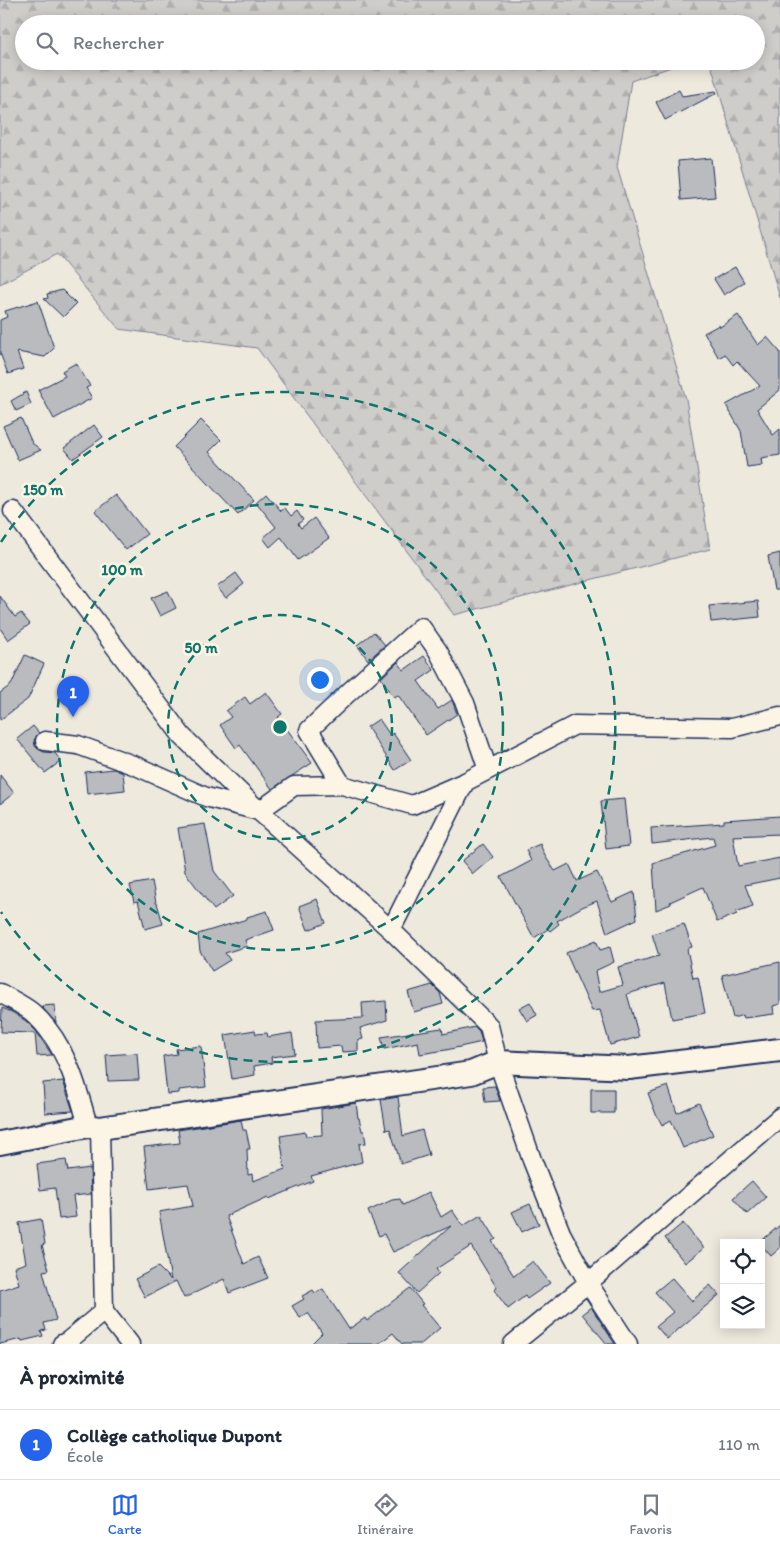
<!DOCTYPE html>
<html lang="fr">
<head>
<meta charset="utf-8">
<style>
	:root { --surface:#fff; --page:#f6f6f7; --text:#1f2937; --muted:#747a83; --line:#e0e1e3; --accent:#2563eb }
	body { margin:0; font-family:Itim,sans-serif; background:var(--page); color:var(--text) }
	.controls { position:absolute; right:15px; bottom:15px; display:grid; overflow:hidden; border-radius:0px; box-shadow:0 2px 12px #0003 }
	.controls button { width:45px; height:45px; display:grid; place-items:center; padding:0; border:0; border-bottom:1px solid var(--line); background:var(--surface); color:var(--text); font:25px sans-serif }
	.you { position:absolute; left:319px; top:679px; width:18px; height:18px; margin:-12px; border:4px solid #fff; border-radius:50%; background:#1a73e8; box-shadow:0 0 0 8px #1a73e833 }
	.badge { display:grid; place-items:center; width:32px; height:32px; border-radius:50%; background:var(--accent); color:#fff; font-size:16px; font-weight:700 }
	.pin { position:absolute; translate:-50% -41px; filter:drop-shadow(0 1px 2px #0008) }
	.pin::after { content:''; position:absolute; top:26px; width:18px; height:15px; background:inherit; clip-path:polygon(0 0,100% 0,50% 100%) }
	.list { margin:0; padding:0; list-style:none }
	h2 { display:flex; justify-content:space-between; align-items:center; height:65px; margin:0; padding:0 20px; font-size:21px }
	h2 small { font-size:16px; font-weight:400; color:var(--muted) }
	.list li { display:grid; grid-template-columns:32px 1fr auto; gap:15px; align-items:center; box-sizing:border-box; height:70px; padding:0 20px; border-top:1px solid var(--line) }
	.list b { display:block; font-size:19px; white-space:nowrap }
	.list p { margin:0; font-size:16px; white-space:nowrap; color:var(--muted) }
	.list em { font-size:16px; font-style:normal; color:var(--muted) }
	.icon { flex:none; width:28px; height:28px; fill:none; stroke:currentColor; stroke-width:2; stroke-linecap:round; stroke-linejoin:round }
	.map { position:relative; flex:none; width:780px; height:1344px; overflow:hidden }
	.search { position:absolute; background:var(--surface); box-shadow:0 2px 12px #0003; left:15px; right:15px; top:15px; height:55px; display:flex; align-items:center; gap:12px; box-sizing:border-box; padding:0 18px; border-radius:28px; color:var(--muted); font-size:19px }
	.sheet { height:135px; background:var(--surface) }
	nav { display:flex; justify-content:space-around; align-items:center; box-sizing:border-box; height:70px; border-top:1px solid var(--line); background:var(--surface); font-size:14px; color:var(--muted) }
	nav a { display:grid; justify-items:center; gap:2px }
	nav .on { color:var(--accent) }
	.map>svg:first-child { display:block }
</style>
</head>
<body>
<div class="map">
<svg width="780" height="1344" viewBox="0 0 780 1344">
	<defs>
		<pattern id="forest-firs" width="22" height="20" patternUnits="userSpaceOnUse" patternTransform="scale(1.25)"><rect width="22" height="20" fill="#cfcdca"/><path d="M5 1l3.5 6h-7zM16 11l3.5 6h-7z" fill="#b1b0b0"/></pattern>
	</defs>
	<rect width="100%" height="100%" fill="#eee9dd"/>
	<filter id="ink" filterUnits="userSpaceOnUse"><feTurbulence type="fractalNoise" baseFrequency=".02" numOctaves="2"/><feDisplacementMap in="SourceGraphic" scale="10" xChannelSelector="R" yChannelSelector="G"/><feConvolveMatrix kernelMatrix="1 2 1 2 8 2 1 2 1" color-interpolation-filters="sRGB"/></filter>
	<g filter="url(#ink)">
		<path fill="url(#forest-firs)" stroke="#757e94" d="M0,0h780v298l-70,-237h46v-37h-732v37h664l-57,20 -14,86 69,232 24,150 -256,66 -197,-267 -138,-19 -62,-75 -57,30z"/>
		<path fill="#babbbe" stroke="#1b2f5e" d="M679,90l3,6 34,-5 1,2 -52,27 -9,-18z
			M711,158l4,39 -34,3 -3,-39z
			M735,267l9,15 -20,13 -10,-16z
			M62,290l14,14 -13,13 -19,-18 4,-1 -1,-4z
			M38,301l16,47 -9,9 -28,-5 6,17 -15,5 -8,-21v-33l7,-3 -2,-6z
			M738,315l20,30 9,-8 13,15v38l-23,19 16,26 7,-6v26l-19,3 1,7 -15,2 -6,-36 -15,-26 34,-19 -23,-25 -4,4 -8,-11 -6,4 -15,-25 15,-8 1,2z
			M76,363l14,23 -4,2 6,10 -38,21 -16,-29 27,-14 -3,-5z
			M26,392l5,12 -15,7 -5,-10z
			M21,418l11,25 9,7 -23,10 -15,-34z
			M201,420l20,20 -12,12 45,48 -16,15 -64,-68z
			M94,425l9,12 -30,22 -9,-11z
			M266,493l15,18 4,-3 6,8 6,-5 6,9 -5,4 3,4 13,-10 15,20 -31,22 -17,-23 -11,10 -7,-9 13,-11 -20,-25z
			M116,495l31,39 -21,16 -31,-39z
			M780,553v37h-6l-6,-34z
			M236,573l8,11 -18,14 -9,-11z
			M168,591l8,17 -16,8 -9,-18z
			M0,596l15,21 6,-4 9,11 -22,16 -8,-12z
			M758,601l2,16 -49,5 -2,-16z
			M374,632l11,13 -17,15 -11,-15z
			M25,655l19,9 -16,35 -28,21v-27l11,-8z
			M424,656l10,14 -16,11 20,28 14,-9 5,14 -31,21 -28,-40 -4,2 -13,-19 17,-16 6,8z
			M266,692l16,22 -4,3 34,46 -40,26 -32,-44 -4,3 -16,-23 11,-8 -5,-6 19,-14 5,7z
			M379,719l11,16 3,-2 18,27 -16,10 -28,-43z
			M33,726l6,7 -5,7 1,6 3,3 6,3 11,1 6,8 -16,12 -28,-34z
			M114,769l9,4 2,17 -38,4 -2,-22z
			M0,775l14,18 -14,11z
			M624,799l5,47 -23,3 -5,-48z
			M780,816v18l-47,2 5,30 42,-8v20l-35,7 8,21 -17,6 1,2 -20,8 -14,-35 -33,15 1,2 -15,6 -3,-47 62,-18 -2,-8 -61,7 -1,-16 73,-5v-3z
			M205,824l9,47 19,25 -19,14 -29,-38 -7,-44z
			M483,844l10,13 -20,17 -11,-13z
			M540,844l5,12 10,15 14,-7 8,17 20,-9 15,30 22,-10 3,27 -30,14 -10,-32 -15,6 -25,14 2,3 -9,7 -2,-2 -14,9 -33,-61 30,-16 -5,-11z
			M152,881l4,22h1l6,21 -18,5 -7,-28 -4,1 -4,-17z
			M317,899l9,24 -18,7 -9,-24z
			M267,911l7,19 -29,10 2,6 -22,7 5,7 -18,11 -12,-20 -2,-17 49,-15v-2z
			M684,924l8,23 -5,2 6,29 5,-1 7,36 -33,6 -7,-36 -38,11 12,43 -29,8 -10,-35 -8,1 -26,-58 30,-13 4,10 10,-3 4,15 -19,9 4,21 24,-7 -5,-18 41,-11 -7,-22z
			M780,962v42l-7,2 1,8 -30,4 -1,-3 -10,3 -11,-43z
			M432,985l8,8 3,11 -29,8 -6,-20z
			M386,1001l1,19 -27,8 3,11 -5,1v11l-16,1 -1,-6 -24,2 -1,-28 47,-2 -1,-15z
			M530,1002l7,13 -10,6 -8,-13z
			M55,1005l1,18 -14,-16v-1z
			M2,1008l10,4 14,9 10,10 16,24 -15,1 -2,-23 -34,-1z
			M475,1027l4,4 3,11 -36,8 -26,4 -2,-12 -34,7 -3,-12 61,-9 1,6z
			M255,1030l1,4 11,-1 1,4 24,-4 3,21 -24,3 1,6 -18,3 1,9 -23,4 -7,-44z
			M201,1046l5,41 -27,3v3l-12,1 -4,-38 14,-2 -1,-5z
			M137,1053l2,27 -31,1 -2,-26z
			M63,1081l10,30 -28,2 -2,-30z
			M495,1086l5,15 -15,1 -2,-15z
			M668,1086l9,27 22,-10 14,32 -30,13 -12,-28 -9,5 -4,-8h-1l-9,-24z
			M591,1089h23v24h-23z
			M398,1097l5,39 19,-6 7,25 -28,9 -11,-35 -4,1 -5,-30z
			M356,1103l2,15h1l3,13h2l2,12 -7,1 3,18 -51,14 2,5 -44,18 -1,-2 -42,19 18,48 14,-7 10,21 -39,15 -5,-14 -40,19 -8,-17 -31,16 -10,-18 23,-12 13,13 -12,-68 34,-6 -5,-22 -39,5 -5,-42 36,-4 -2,-13 63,-10 2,10h3l4,19h-3l1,26 4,-1 1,7 32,-12 -5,-33 25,-4 1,4 16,-1 -1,-26z
			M66,1160l2,11 22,-3 1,26 -18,2 3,21 -17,2 -4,-31 -15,2 -3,-26z
			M752,1181l14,16 -19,17 -14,-16z
			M429,1192l12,25 11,-7 11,16 18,-11 15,24 -4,2 22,35 19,-15 17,22 -23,16 -2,-3 -17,13 -14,-19 3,-2 -26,-42 -35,23 3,4 -22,20 -18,-20 52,-47 -58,26 -9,-18 -5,2 -11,-25 24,-11 8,-1 3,6z
			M530,1204l9,20 -17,8 -10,-20z
			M41,1219l4,25 -3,1 7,25 -6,1 13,49 -12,3 2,7 -5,1 2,5 -21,5 -1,-2 -21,5v-54l19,-6 -5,-17 12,-4 -7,-40z
			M683,1223l21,25 -19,15 -20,-25z
			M780,1225v23l-9,8 -10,-11v-2h-2z
			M672,1278l20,23 18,-16 9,10 -52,44 -11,-13 17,-14 -18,-20z
			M410,1288l13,16 -2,1 19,23 -19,16h-19l-9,-11 -15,11h-67l11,-11 -14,-20 -8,5 -8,-12 12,-7 -2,-3 11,-6 2,3 8,-4 26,40 16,-11 2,3z
			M591,1307l24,37h-8l-25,-30z"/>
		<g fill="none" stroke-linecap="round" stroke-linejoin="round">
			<defs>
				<path id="minor" d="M13,511l169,225 77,75 132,119 98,96 9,36 34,98 29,73 27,50 40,61
					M45,741l33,4 58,21 70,31 53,14 35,-25 48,-1 70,20 53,-23 110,-57 157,3 48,-12
					M342,785l-33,-55 39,-37 73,-66 17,24 27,52 23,67
					M391,930l74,-148
					M0,993c10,6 24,12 33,20 32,29 44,72 55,113
					M100,1128l4,183 26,33
					M62,1344l6,-3 36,-30
					M513,1344l75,-61 192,-166"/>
				<path id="major" d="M0,1143l88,-17 12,2 371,-55 27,-11 131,6 151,-18"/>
			</defs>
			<use href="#minor" stroke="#1b2f5e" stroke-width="21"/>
			<use href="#major" stroke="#1b2f5e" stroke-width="26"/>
			<use href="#minor" stroke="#fcf5e5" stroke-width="18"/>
			<use href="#major" stroke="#fcf5e5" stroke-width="22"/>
		</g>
	</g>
	<g fill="none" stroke="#0f766e" stroke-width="2.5" stroke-dasharray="9 6">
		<circle cx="280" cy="727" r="112"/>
		<circle cx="280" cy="727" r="223"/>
		<path d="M1 542A335 335 0 1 1 1 912"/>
	</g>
	<circle cx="280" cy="727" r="8" fill="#0f766e" stroke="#fcf5e5" stroke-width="2.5"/>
	<g font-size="15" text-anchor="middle" font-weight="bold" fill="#0f766e" stroke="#fcf5e5" stroke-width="5" stroke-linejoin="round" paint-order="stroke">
		<text x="43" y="495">150 m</text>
		<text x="122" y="575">100 m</text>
		<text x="201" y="653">50 m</text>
	</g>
</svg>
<div class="controls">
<button><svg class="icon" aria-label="locate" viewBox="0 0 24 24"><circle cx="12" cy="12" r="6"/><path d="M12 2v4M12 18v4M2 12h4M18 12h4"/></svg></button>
<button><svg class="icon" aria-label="layers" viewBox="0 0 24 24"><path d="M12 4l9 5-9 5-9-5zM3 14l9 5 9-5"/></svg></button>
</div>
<div class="you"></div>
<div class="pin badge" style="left:73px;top:717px">1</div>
<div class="search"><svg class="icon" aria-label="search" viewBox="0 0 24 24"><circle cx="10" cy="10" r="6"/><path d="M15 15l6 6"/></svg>Rechercher</div>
</div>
<section class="sheet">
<h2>À proximité<small></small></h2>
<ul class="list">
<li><span class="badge">1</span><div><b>Collège catholique Dupont</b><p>École</p></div><em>110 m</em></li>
</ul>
</section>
<nav>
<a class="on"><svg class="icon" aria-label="map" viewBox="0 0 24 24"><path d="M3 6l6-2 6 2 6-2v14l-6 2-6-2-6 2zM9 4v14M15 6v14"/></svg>Carte</a>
<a><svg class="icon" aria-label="directions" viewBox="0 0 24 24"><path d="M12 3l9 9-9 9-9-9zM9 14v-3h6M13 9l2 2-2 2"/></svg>Itinéraire</a>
<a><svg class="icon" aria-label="saved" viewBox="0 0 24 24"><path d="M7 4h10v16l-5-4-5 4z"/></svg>Favoris</a>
</nav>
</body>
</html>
